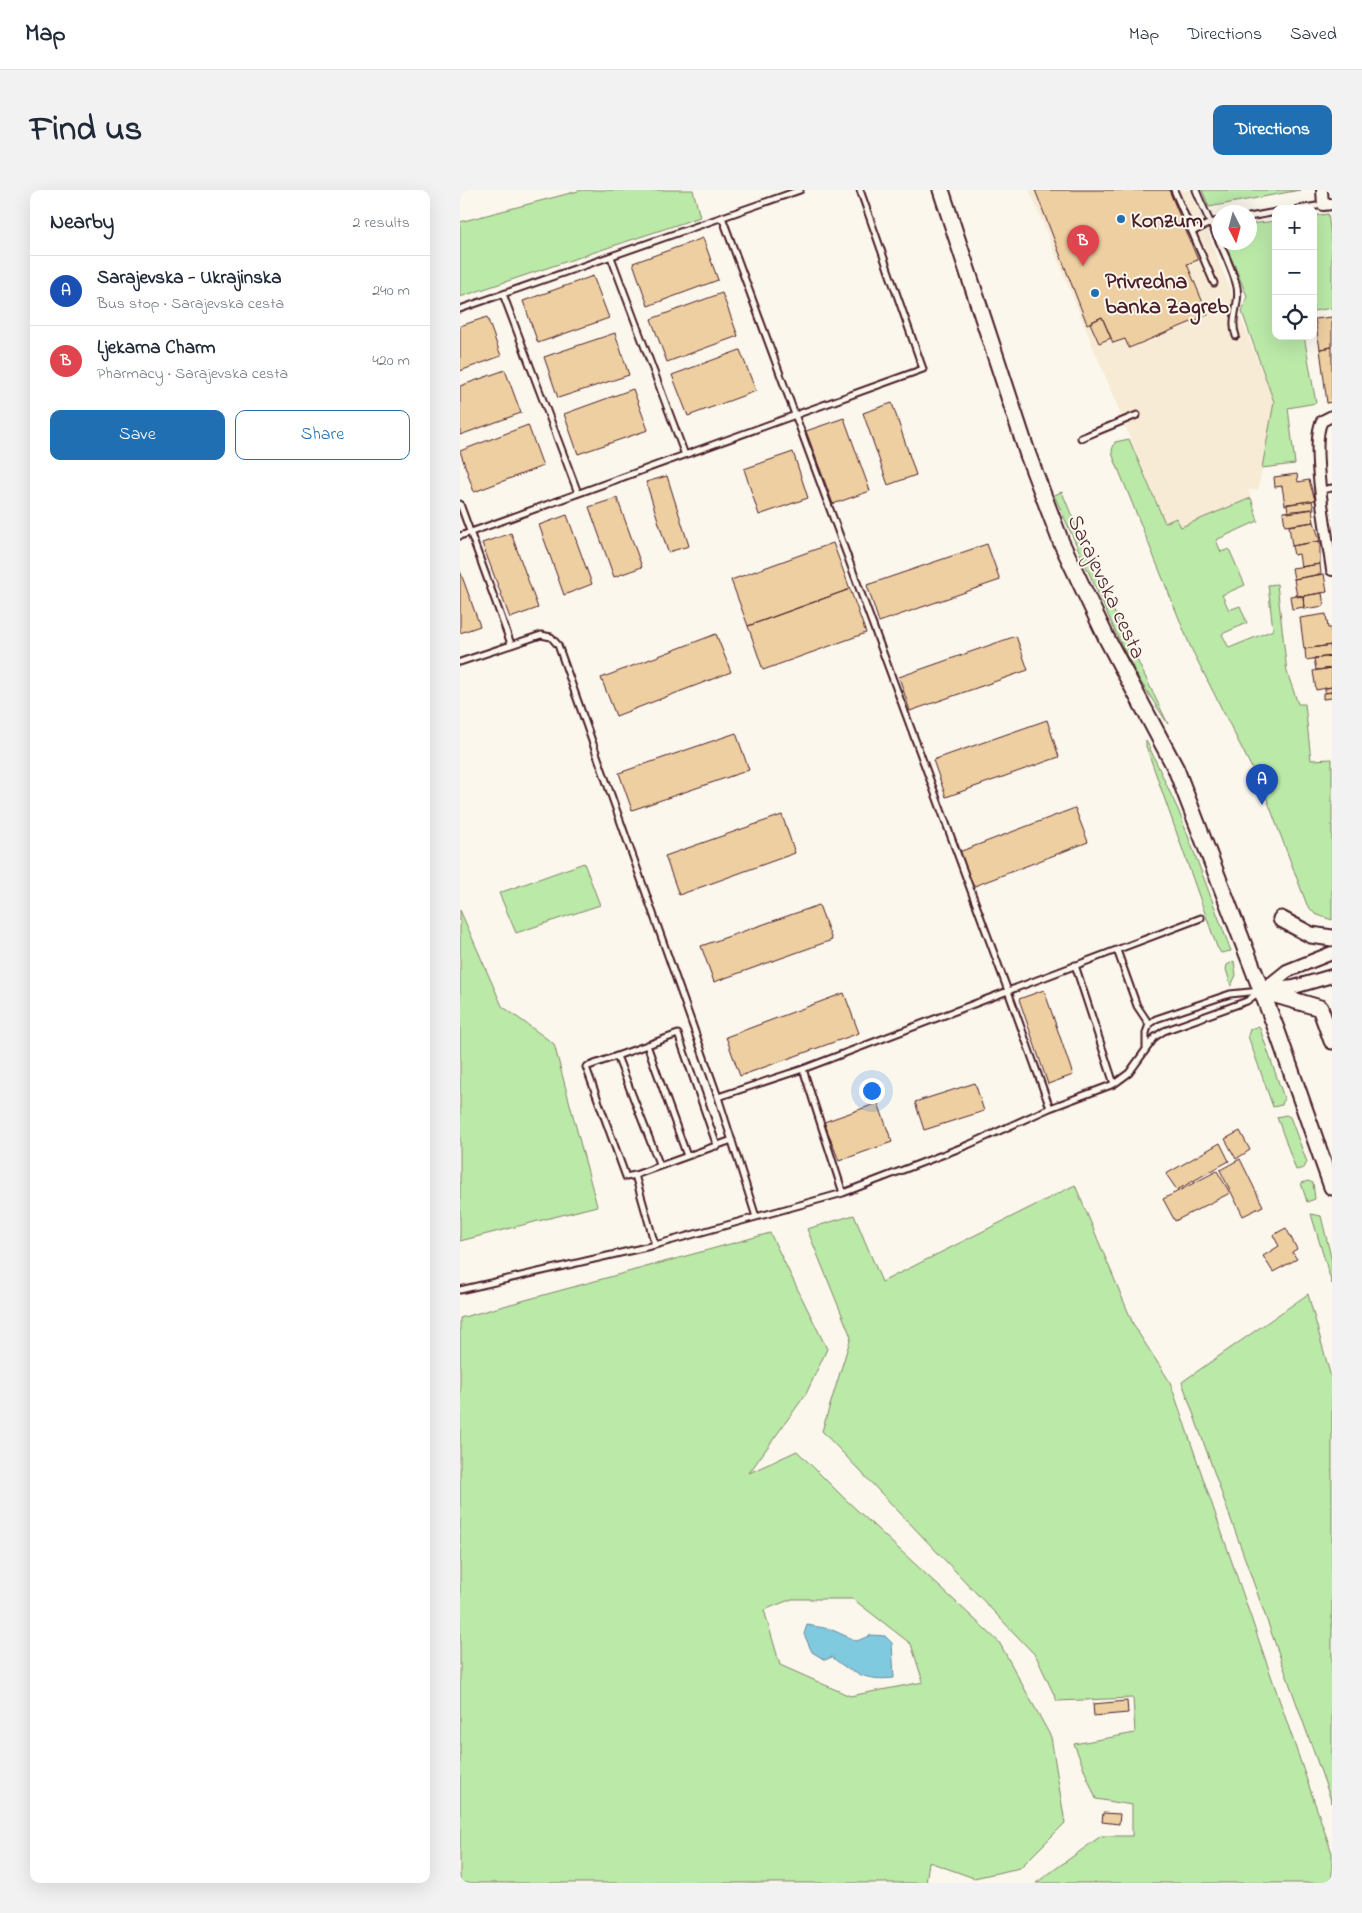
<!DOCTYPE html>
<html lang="en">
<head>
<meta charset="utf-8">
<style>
	:root { --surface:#fff; --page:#f2f2f3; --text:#1f2937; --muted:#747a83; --line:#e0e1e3; --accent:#1f6fb2 }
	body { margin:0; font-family:"Indie Flower",sans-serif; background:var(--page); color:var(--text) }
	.controls { position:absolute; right:15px; top:15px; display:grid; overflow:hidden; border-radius:10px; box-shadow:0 5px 20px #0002 }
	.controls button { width:45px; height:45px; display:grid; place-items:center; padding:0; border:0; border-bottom:1px solid var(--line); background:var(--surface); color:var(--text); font:25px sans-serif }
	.compass { position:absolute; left:752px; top:15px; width:45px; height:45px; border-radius:50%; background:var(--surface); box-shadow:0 5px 20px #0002; rotate:174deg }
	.you { position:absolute; left:411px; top:900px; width:18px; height:18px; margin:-12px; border:4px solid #fff; border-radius:50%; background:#1a73e8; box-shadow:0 0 0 8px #1a73e833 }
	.badge { display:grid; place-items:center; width:32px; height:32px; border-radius:50%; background:var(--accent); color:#fff; font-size:16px; font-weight:700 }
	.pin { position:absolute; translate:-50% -41px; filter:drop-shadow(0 1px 2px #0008) }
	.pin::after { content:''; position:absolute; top:26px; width:18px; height:15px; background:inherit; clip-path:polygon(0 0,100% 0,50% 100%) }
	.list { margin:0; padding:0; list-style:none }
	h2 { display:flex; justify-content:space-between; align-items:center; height:65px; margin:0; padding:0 20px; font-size:21px }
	h2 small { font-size:16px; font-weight:400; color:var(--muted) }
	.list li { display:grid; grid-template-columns:32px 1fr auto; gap:15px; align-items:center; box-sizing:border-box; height:70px; padding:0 20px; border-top:1px solid var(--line) }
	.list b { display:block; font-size:19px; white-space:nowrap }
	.list p { margin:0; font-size:16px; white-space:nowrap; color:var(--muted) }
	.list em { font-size:16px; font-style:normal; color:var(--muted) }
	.actions { display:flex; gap:10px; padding:15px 20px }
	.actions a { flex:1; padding:11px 0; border:1px solid var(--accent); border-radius:10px; text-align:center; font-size:18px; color:var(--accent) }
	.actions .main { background:var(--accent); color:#fff }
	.icon { flex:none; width:28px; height:28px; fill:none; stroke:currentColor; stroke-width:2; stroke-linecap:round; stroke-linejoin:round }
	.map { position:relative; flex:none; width:872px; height:1693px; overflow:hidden; border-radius:10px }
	header { display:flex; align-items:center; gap:30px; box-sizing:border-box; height:70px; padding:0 25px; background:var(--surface); border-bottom:1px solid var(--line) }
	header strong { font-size:24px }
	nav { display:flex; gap:28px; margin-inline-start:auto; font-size:18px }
	.intro { display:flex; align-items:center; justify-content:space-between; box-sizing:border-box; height:120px; padding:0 30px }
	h1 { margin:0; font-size:35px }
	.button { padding:12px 22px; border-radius:10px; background:var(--accent); color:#fff; font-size:18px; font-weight:700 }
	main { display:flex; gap:30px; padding:0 30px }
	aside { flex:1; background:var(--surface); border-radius:10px; box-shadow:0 5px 20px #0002 }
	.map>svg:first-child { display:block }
</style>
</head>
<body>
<header>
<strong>Map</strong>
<nav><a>Map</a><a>Directions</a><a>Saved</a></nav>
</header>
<div class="intro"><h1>Find us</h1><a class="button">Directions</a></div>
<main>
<aside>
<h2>Nearby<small>2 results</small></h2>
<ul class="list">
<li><span class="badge" style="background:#1a4fb4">A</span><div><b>Sarajevska - Ukrajinska</b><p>Bus stop · Sarajevska cesta</p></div><em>240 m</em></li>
<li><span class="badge" style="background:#e0444e">B</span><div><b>Ljekarna Charm</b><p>Pharmacy · Sarajevska cesta</p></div><em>420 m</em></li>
</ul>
<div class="actions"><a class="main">Save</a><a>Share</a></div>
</aside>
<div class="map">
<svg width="872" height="1693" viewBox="0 0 872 1693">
	<rect width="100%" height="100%" fill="#fbf7ec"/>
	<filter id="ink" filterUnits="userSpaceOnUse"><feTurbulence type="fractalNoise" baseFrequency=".02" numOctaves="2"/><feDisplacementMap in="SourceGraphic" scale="10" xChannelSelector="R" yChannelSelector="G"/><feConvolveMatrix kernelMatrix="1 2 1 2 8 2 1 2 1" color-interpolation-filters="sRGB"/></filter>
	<g filter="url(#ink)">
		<path fill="#f7ebd6" d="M569,0h162l83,212 -16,88h-10l3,8 -70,30 -4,-9 -12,4z"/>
		<path fill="#bae9a8" stroke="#82846a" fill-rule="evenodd" d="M122,0h111l7,27 -240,80v-75z
			M742,0h98l-91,17z
			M868,24l4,30v64l-19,3v-95z
			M816,31v115h28l12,67 -28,5 7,56 -33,4 12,-66 -32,-90 5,-16 -22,-53 24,-1 1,-18z
			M669,249l36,84 11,-5 5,9 70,-29 7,23 -42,19 5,12 8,-3 16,36 -23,10 7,15 11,-4 7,17 -25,11 7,14 44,-18 -5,-45 9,-1 10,88 11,32h7l6,56 21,-1v161l-17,-6 -8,-9 -42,-111 -74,-146 -78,-192 -1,-6 3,-8z
			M602,302l32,78 74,154 -29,-45 -19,-37 -66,-147z
			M686,550l33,72 52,139 -10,2 -4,-6 -71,-201z
			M124,673l16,42 -84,28 -17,-40z
			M0,720l42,96 52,38 43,162 -137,35z
			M774,771l2,14 -5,11 -5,-17 1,-4z
			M799,836l25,72 -2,7 -9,2 -25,-71 2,-7z
			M826,925l4,2 17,45 -3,6 -8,2 -19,-53z
			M848,991l5,2 2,16 -8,3 -6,-19z
			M615,995l59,141 36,56 162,471v30h-296l65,-47h31v-31l-36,-6 -22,-55 61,-11 -2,-35 -76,3 -21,-45 -214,-225 29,-94 -44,-108 47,-14 28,67z
			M851,1024l10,2 11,45v23z
			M310,1043l57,116 -21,45 -57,79 48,-22 47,47 155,144 52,95 14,86 -45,45 -46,10 -45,-16 -3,21h-466v-565zM332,1409h61l58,45 12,38 -73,14 -70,-31 -16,-55z
			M848,1104l24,87v422l-150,-421z"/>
		<path fill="#80cae0" stroke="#6a8698" d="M347,1435l23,4 27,12 14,-6 14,1 7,7 2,35c-26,3 -42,-4 -62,-21l-7,3 -13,-8 -8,-18z"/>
		<path fill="#eecfa1" stroke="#4a1f2b" d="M575,0h134l29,70 -11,4 21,51 -79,33 -4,-9 -12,4 -11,-26 -15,7z
			M243,48l15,42 -70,26 -15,-43z
			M133,86l16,42 -71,25 -15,-42z
			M262,103l16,43 -71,26 -16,-43z
			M27,127l14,39 -41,15v-45z
			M642,127l9,21 -12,5 -9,-20z
			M872,127v30l-12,2 -5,-30z
			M155,143l14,42 -71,23 -14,-41z
			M872,157v55l-5,1 -7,-54z
			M280,160l16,41 -68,25 -16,-41z
			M45,180l16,43 -61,22v-49z
			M173,199l15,41 -70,24 -14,-40z
			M432,213l24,72 -28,10 -25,-72z
			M384,228l26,73 -37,13 -27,-73z
			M68,235l15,41 -69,26 -14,-41z
			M333,262l15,46 -49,17 -15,-46z
			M837,284l1,8 11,-2 6,20 -30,5 -3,-19 -7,1 -1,-10z
			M207,286l22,70 -21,6 -22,-70z
			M157,308l25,69 -28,10 -25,-70z
			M852,311l2,8 -26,4 -1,-9z
			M852,319l2,13 -29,4 -2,-14z
			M107,325l25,69 -28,11 -25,-70z
			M854,332l6,19 -28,5 -3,-20z
			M51,343l27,75 -28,10 -28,-75z
			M860,351v23l-19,3 -2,-13 -5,1 -2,-9z
			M373,353l17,46 -102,37 -17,-46z
			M527,354l13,36 -121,42 -12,-37z
			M860,374l1,10 -27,5 -2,-11z
			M0,381l20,55 -20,7z
			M864,384l3,18 -30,5 -3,-18z
			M390,399l16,44 -103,37 -15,-44z
			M862,403l2,13 -20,3 -1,-13z
			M837,405l6,1 1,11 -12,2 -2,-13z
			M866,424l2,14h3l1,17 -28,4 -4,-31z
			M256,444l15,38 -115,44 -15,-38z
			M556,446l12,34 -118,41 -11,-34z
			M870,455l2,11 -26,4 -1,-11z
			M872,466v12l-16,2 -2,-12z
			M872,478v19l-16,3 -3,-19z
			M872,497v5l-7,1v-5z
			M872,502v6l-9,1v-6z
			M587,530l12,37 -113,40 -13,-37z
			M276,543l13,37 -117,40 -13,-37z
			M615,618l13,34 -116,45 -13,-35z
			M322,625l13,38 -116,42 -14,-39z
			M359,715l13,35 -118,42 -13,-36z
			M584,800l29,85 -25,9 -29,-85z
			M384,803l15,40 -119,43 -14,-39z
			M515,893l9,28 -60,19 -9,-28z
			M418,913l14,39 -53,19 -15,-39z
			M780,941l10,19 -14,9 -11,-20z
			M760,953l9,18 -52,29 -11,-16z
			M780,969l23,47 -20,10 -23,-46z
			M757,981l13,22 -55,28 -12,-22z
			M826,1038l11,21 -5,3 5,7 -24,13 -10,-16 16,-10 -6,-11z
			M667,1511l1,12 -34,3 -1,-12z
			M643,1623l17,1 -1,10 -17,-2z"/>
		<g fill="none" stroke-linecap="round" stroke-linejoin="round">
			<defs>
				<path id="service" d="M714,0l40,93
					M736,0c12,31 30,61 40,93 6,19 -7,35 0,53
					M838,19l25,-4
					M262,27l286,774 193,-73
					M789,27l27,-5
					M732,42l18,-9 9,-2
					M151,67l74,198
					M43,104l75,199
					M0,119l340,-119
					M621,248l56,-23
					M861,300l11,-2
					M0,314l51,140
					M0,346l463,-167 -63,-179
					M0,472l81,-27 10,2 7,8 160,452 38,120
					M657,760l20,56 12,18
					M615,775l39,119
					M187,855l40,111
					M686,858v-15l3,-9 7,-5 74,-25 30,-3
					M157,866l43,110
					M343,879l40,124
					M258,907l85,-28 205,-78 42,117
					M175,985l-9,2 -40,-110 92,-33 39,112
					M195,1055l-20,-70 97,-35
					M0,1100l195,-45 188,-52 125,-48 82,-37 64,-24 15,-11 26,-36 9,-6 83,-30 12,-9"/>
				<path id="minor" d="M862,0l1,15 9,-1
					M872,226l-10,5c-13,23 6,119 10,149"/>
				<path id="tertiary" d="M804,800l30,-3 38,-11
					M802,801l25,-20 45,-18"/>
				<path id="secondary" d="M481,0l87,265 33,87 46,97 69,130 101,262 55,156
					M821,729l30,16 21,3
					M802,801l58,17 12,33"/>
			</defs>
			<use href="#service" stroke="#4a1f2b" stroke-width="9"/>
			<use href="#minor" stroke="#4a1f2b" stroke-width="14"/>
			<use href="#tertiary" stroke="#4a1f2b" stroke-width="16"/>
			<use href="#secondary" stroke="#4a1f2b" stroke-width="19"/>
			<use href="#service" stroke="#fbf7ec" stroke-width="5"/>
			<use href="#minor" stroke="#fbf7ec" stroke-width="10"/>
			<use href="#tertiary" stroke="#fbf7ec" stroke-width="12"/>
			<use href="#secondary" stroke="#fbf7ec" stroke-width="15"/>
		</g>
	</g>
	<g fill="#1f6fb2" stroke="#fbf7ec" stroke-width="2">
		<circle cx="661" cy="29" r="5"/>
		<circle cx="635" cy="103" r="5"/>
	</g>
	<g text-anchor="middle" stroke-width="4" stroke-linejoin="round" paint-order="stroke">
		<g font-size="22" font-weight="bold" fill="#4a1f2b" stroke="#fbf7ec" text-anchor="start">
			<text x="671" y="37">Konzum</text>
			<text x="645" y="98">Privredna<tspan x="645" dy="25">banka Zagreb</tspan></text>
		</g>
		<g font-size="22" fill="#4a1f2b" stroke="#fbf7ec">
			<text transform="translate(648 396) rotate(65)" y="8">Sarajevska cesta</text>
		</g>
	</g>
</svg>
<div class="controls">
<button>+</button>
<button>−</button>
<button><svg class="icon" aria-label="locate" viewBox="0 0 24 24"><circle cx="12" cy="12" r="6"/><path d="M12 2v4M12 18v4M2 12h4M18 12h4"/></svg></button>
</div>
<svg class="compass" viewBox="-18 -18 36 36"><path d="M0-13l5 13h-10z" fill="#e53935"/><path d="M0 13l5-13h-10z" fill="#747a83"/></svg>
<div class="you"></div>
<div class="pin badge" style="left:802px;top:615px;background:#1a4fb4">A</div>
<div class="pin badge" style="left:623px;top:76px;background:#e0444e">B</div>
</div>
</main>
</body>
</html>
